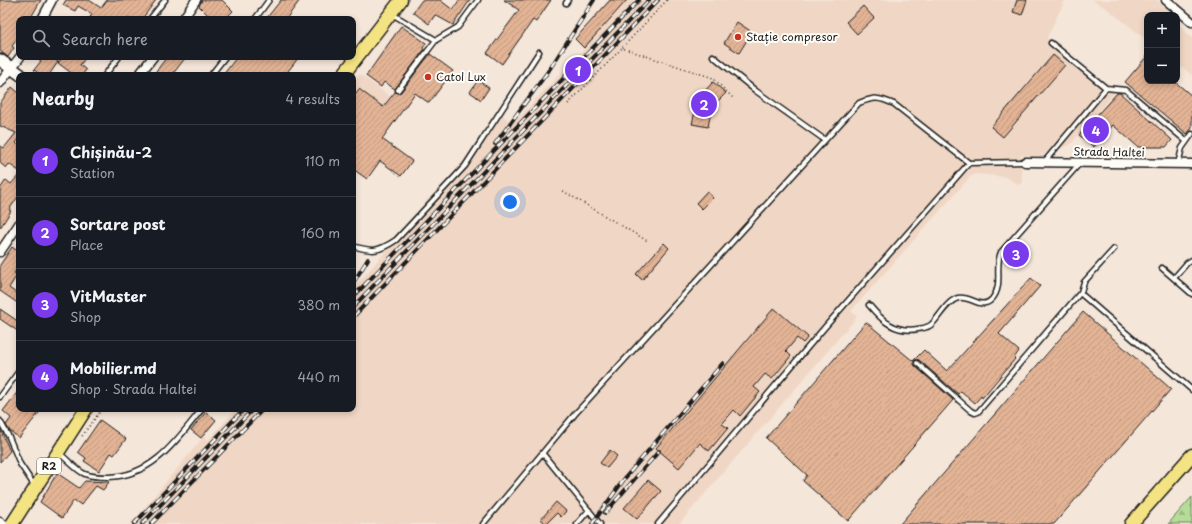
<!DOCTYPE html>
<html lang="en">
<head>
<meta charset="utf-8">
<style>
	:root { --surface:#171b24; --page:#242831; --text:#f1f3f6; --muted:#9ea1a6; --line:#363941; --accent:#7c3aed }
	body { margin:0; font-family:"Playpen Sans",sans-serif; background:var(--page); color:var(--text) }
	.controls { position:absolute; right:12px; top:12px; display:grid; overflow:hidden; border-radius:8px; box-shadow:0 2px 6px #0003 }
	.controls button { width:36px; height:36px; display:grid; place-items:center; padding:0; border:0; border-bottom:1px solid var(--line); background:var(--surface); color:var(--text); font:20px sans-serif }
	.you { position:absolute; left:510px; top:202px; width:14px; height:14px; margin:-10px; border:3px solid #fff; border-radius:50%; background:#1a73e8; box-shadow:0 0 0 6px #1a73e833 }
	.badge { display:grid; place-items:center; width:26px; height:26px; border-radius:50%; background:var(--accent); color:#fff; font-size:13px; font-weight:700 }
	.pin { position:absolute; translate:-50% -50%; border:2px solid #fff; box-shadow:0 1px 4px #0006 }
	.list { margin:0; padding:0; list-style:none }
	h2 { display:flex; justify-content:space-between; align-items:center; height:52px; margin:0; padding:0 16px; font-size:17px }
	h2 small { font-size:13px; font-weight:400; color:var(--muted) }
	.list li { display:grid; grid-template-columns:26px 1fr auto; gap:12px; align-items:center; box-sizing:border-box; height:72px; padding:0 16px; border-top:1px solid var(--line) }
	.list b { display:block; font-size:15px; white-space:nowrap }
	.list p { margin:0; font-size:13px; white-space:nowrap; color:var(--muted) }
	.list em { font-size:13px; font-style:normal; color:var(--muted) }
	.icon { flex:none; width:22px; height:22px; fill:none; stroke:currentColor; stroke-width:2; stroke-linecap:round; stroke-linejoin:round }
	.map { position:relative; flex:none; width:1192px; height:524px; overflow:hidden }
	.search { position:absolute; background:var(--surface); box-shadow:0 2px 6px #0003; left:16px; top:16px; width:340px; height:44px; display:flex; align-items:center; gap:10px; box-sizing:border-box; padding:0 14px; border-radius:8px; color:var(--muted); font-size:15px }
	.panel { position:absolute; background:var(--surface); box-shadow:0 2px 6px #0003; left:16px; top:72px; width:340px; height:340px; border-radius:8px }
	.map>svg:first-child { display:block }
</style>
</head>
<body>
<div class="map">
<svg width="1192" height="524" viewBox="0 0 1192 524">
	<defs>
		<pattern id="forest-firs" width="22" height="20" patternUnits="userSpaceOnUse"><rect width="22" height="20" fill="#b5dc98"/><path d="M5 1l3.5 6h-7zM16 11l3.5 6h-7z" fill="#9bbc82"/></pattern>
		<pattern id="building-hatch" width="6" height="6" patternUnits="userSpaceOnUse"><rect width="6" height="6" fill="#e3b395"/><path d="M-1 1l2-2M0 6l6-6M5 7l2-2" fill="none" stroke="#c29980"/></pattern>
	</defs>
	<rect width="100%" height="100%" fill="#f5e6da"/>
	<filter id="ink" filterUnits="userSpaceOnUse"><feTurbulence type="fractalNoise" baseFrequency=".025" numOctaves="2"/><feDisplacementMap in="SourceGraphic" scale="8" xChannelSelector="R" yChannelSelector="G"/><feConvolveMatrix kernelMatrix="1 2 1 2 8 2 1 2 1" color-interpolation-filters="sRGB"/></filter>
	<g filter="url(#ink)">
		<path fill="#f0d7c5" d="M627,0h438l-18,38 68,54 -45,53 -31,11 -18,-1 1,30 -5,-1 -11,-7 -30,-3 -6,3 -119,134 6,6 -178,207h-550l7,-6 68,-82 4,4 28,-31h117v-120l38,-44 7,-10 48,-51 52,-72 15,11 72,-75z
			M1092,0h65l16,15h-26v25l-41,-32z
			M1177,22l15,16v37l-15,-11z
			M360,74l31,23 -38,53v-66z"/>
		<path fill="url(#forest-firs)" stroke="#687c5a" d="M1192,497v27h-24l23,-26z"/>
		<path fill="url(#building-hatch)" stroke="#1c1c1c" d="M0,0h41l-11,19h-11v18l-7,9 2,2 -6,9 -8,-6z
			M66,0h23l12,8 6,-8h49l-14,19h-53l3,-5 -14,-8 -3,5 -12,-6z
			M202,0h20l11,11 -8,8h-13l-13,-13z
			M281,0h19l-14,19h-20z
			M422,0h18l13,10 6,-10h11l-17,25 -18,-10 -6,9 -16,-12z
			M504,0h47l-15,22 -3,-2 -31,44 -15,-11 32,-43z
			M610,0h17l-43,48 -9,-9z
			M1017,0h10l-5,15 -9,-3z
			M863,6l11,12 -17,16 -11,-12z
			M737,22l15,10 -13,21 -15,-10z
			M401,26l25,17 -3,5 1,2 -29,39 -11,-7 -3,5 -15,-11z
			M430,54l23,17 -24,32 -14,-10 -33,46 30,22 -11,15 -21,-15 -13,18 -14,-10v-72l6,-8 24,18 12,-15 3,1 3,-1z
			M1053,55l12,10 -62,72 -12,-10z
			M1147,56v25h27l18,15v32l-5,6 -62,-52z
			M35,57h16l7,5 -9,13h-8l-7,-5 7,-9z
			M63,57h23l-6,8 6,5 -4,5h-8l-16,-12z
			M167,57h19l-14,18h-19z
			M237,57h62l-14,18h-62z
			M478,80l11,8 -8,12 -11,-8z
			M713,82l13,11 -12,12 -3,6 -3,16 -16,-3 4,-17 -4,-4v-5l3,-3 7,-1z
			M12,87l7,6v46l-3,4 3,3v25l-10,-7 -3,4 -6,-5v-17l4,2 12,-15 -16,-7v-23z
			M1117,93h3l52,47 -6,7h-28l-25,-22 -19,22 -15,-12z
			M19,175v20l-10,15 2,1 -11,17v-39l6,-9 5,4z
			M707,191l6,7 -11,11 -6,-6z
			M664,243l5,5 -27,32 -6,-6z
			M12,247l7,5v13l-5,8 3,2 -8,13 10,7v9l-19,-13v-26z
			M1031,278l9,8 -41,48 20,17 -5,7 1,1 -33,39 -1,-2 -6,7 -14,-12 -3,3 -39,-34h-3l-2,1 1,5 38,34 -105,121 -45,-40 4,-6 -41,-37 100,-116 47,39 11,-11 23,21z
			M774,308l34,29 -5,6 -6,-5 -11,13 5,5 -19,23 -7,-5 -11,13 6,5 -20,24 -6,-6 -12,14 6,4 -19,23 -9,-8 -21,25 -23,-20z
			M0,309l19,13v10l-19,-13z
			M1083,312l88,77 -117,135h-154z
			M19,390v19h23l-23,29 -10,-8 -3,-5 5,-7 -8,-7z
			M206,412l10,8 -15,18 -10,-8z
			M100,420l26,19 -12,16 -3,-2 -12,18 -15,-10 2,-3 -8,-6z
			M0,429l10,22 -10,11z
			M610,450l7,6 -10,12 -7,-5z
			M57,473l22,15 6,-7 24,1 -6,8 -7,-4 -15,19 -7,-5 -12,18 -22,-16z
			M648,480l13,11 -24,28 -13,-11z
			M556,502l10,9 -5,6 -4,-4 -11,11 -5,-5z"/>
		<g fill="none" stroke-linecap="round" stroke-linejoin="round">
			<defs>
				<path id="lane" d="M566,3l2,-3
					M392,14l44,26
					M150,19l15,-19
					M255,19l14,-19
					M1051,43l55,45 20,2 60,51
					M713,56l43,35 69,49
					M105,75l14,-18
					M211,75l14,-18
					M398,90l38,-50 22,-13 20,-27
					M1045,161l61,-73
					M1178,164l4,-16 10,-14
					M353,246c20,6 25,6 43,-6l69,-74 74,-114
					M1162,268l30,26
					M1174,278l13,-15 5,-3
					M1080,293l112,97
					M869,305c14,17 27,28 49,24 5,-1 10,-1 14,-5 8,-8 15,-23 26,-26 13,-3 23,13 34,1 12,-14 2,-32 9,-47l79,-89
					M917,363l54,48 4,2 3,-1 97,-113 6,-7 3,-10 30,-33
					M0,397l19,-26
					M0,421l9,16 11,27 14,21
					M59,453c7,5 18,18 26,21 7,3 17,3 24,3 44,-1 68,-37 93,-68
					M543,454l57,70
					M483,524l92,-110 284,-311c16,-6 19,-6 35,1l75,59 56,-1
					M577,524l12,-14
					M658,524l167,-197 144,-164"/>
				<path id="street" d="M1166,0l26,22
					M42,19l10,-19
					M183,19l13,-19
					M139,75l14,-18
					M0,83l20,-26
					M1025,162l167,2
					M0,252l19,-28
					M0,522l3,2"/>
				<path id="secondary" d="M0,60l21,15"/>
				<path id="primary" d="M343,75l58,-75
					M12,524l74,-115
					M1131,524l61,-69"/>
			</defs>
			<use href="#lane" stroke="#1c1c1c" stroke-width="7"/>
			<use href="#street" stroke="#1c1c1c" stroke-width="11"/>
			<use href="#secondary" stroke="#1c1c1c" stroke-width="14"/>
			<use href="#primary" stroke="#1c1c1c" stroke-width="15"/>
			<path stroke="#1c1c1c" stroke-width="1.5" stroke-dasharray="1 3" stroke-linecap="butt" d="M667,0l-45,48 91,30 21,21
				M568,104l54,-56
				M563,191l86,51
				M82,436l20,-27"/>
			<use href="#lane" stroke="#fdfcf7" stroke-width="4"/>
			<use href="#street" stroke="#fdfcf7" stroke-width="8"/>
			<use href="#secondary" stroke="#fdfcf7" stroke-width="11"/>
			<use href="#primary" stroke="#f4e382" stroke-width="12"/>
			<defs>
				<path id="rail" d="M495,144l54,-74 45,-70
					M353,283l15,-24
					M353,297l286,-297
					M353,307l296,-307
					M353,317l305,-317
					M605,513l54,-62
					M134,524l110,-115
					M142,524l111,-115
					M151,524l112,-115
					M592,524l33,-46 98,-115"/>
			</defs>
			<use href="#rail" stroke="#1c1c1c" stroke-width="4"/>
			<use href="#rail" stroke="#fdfcf7" stroke-width="2.5" stroke-dasharray="8" stroke-linecap="butt"/>
		</g>
	</g>
	<g fill="#c8321e" stroke="#fdfcf7" stroke-width="1.5">
		<circle cx="738" cy="37" r="4"/>
		<circle cx="428" cy="77" r="4"/>
	</g>
	<g text-anchor="middle" stroke-width="4" stroke-linejoin="round" paint-order="stroke">
		<rect fill="#fdfcf7" stroke="#605f5e" stroke-width="1" x="37" y="458" width="24" height="16" rx="3"/>
		<g font-size="10" font-weight="bold" fill="#1c1c1c">
			<text x="49" y="470">R2</text>
		</g>
		<g font-size="11" fill="#1c1c1c" stroke="#fdfcf7" text-anchor="start">
			<text x="746" y="41">Stație compresor</text>
			<text x="436" y="81">Catol Lux</text>
		</g>
		<g font-size="11" fill="#1c1c1c" stroke="#fdfcf7">
			<text transform="translate(1109 152) rotate(1)" y="4">Strada Haltei</text>
		</g>
	</g>
</svg>
<div class="controls">
<button>+</button>
<button>−</button>
</div>
<div class="you"></div>
<div class="pin badge" style="left:578px;top:70px">1</div>
<div class="pin badge" style="left:704px;top:104px">2</div>
<div class="pin badge" style="left:1016px;top:254px">3</div>
<div class="pin badge" style="left:1096px;top:130px">4</div>
<div class="search"><svg class="icon" aria-label="search" viewBox="0 0 24 24"><circle cx="10" cy="10" r="6"/><path d="M15 15l6 6"/></svg>Search here</div>
<section class="panel">
<h2>Nearby<small>4 results</small></h2>
<ul class="list">
<li><span class="badge">1</span><div><b>Chișinău-2</b><p>Station</p></div><em>110 m</em></li>
<li><span class="badge">2</span><div><b>Sortare post</b><p>Place</p></div><em>160 m</em></li>
<li><span class="badge">3</span><div><b>VitMaster</b><p>Shop</p></div><em>380 m</em></li>
<li><span class="badge">4</span><div><b>Mobilier.md</b><p>Shop · Strada Haltei</p></div><em>440 m</em></li>
</ul>
</section>
</div>
</body>
</html>
